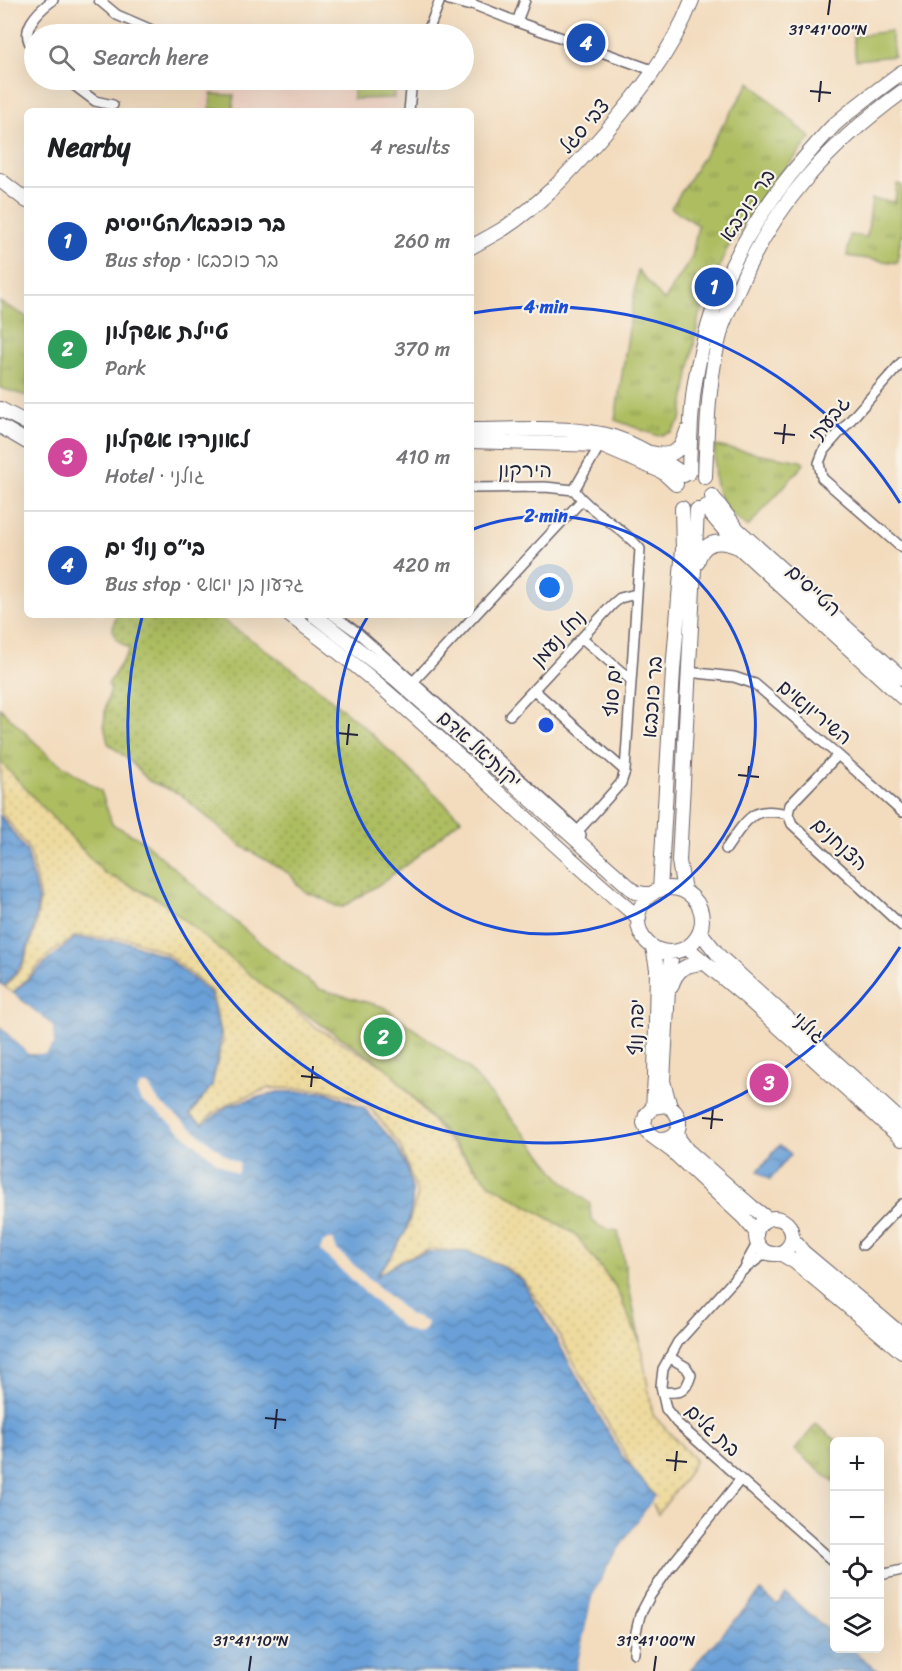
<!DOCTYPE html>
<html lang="en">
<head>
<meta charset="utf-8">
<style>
	:root { --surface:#fff; --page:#f6f6f6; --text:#202124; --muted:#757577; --line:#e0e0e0; --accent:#0b8043 }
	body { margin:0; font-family:Sriracha,"Playpen Sans Hebrew",sans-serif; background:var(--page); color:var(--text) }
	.controls { position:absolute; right:18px; bottom:18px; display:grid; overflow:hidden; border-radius:9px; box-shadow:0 6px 24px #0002 }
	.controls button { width:54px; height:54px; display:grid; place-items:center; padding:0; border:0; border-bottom:2px solid var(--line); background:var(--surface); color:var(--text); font:30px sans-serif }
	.you { position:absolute; left:550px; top:588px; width:21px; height:21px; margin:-15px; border:4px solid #fff; border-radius:50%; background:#1a73e8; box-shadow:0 0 0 9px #1a73e833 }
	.badge { display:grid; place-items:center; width:39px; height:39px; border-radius:50%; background:var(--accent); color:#fff; font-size:20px; font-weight:700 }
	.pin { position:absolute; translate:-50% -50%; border:3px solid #fff; box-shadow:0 2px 6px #0006 }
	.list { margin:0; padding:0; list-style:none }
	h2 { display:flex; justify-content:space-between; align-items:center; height:78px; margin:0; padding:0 24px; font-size:26px }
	h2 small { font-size:20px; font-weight:400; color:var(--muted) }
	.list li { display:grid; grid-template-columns:39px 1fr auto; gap:18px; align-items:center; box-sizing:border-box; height:108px; padding:0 24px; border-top:2px solid var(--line) }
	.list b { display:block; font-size:22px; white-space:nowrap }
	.list p { margin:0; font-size:20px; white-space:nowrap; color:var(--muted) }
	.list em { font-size:20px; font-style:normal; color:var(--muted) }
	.icon { flex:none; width:33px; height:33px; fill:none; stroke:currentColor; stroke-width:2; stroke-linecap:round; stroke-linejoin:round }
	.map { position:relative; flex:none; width:902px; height:1671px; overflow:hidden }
	.search { position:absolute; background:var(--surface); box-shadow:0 6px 24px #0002; left:24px; top:24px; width:450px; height:66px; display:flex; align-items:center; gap:15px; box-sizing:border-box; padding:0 21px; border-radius:33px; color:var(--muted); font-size:22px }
	.panel { position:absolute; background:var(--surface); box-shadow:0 6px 24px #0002; left:24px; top:108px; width:450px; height:510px; border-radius:9px }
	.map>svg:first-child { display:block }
</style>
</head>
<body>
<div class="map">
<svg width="902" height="1671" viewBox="0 0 902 1671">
	<defs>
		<pattern id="grass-dots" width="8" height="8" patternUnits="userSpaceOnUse" patternTransform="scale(1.5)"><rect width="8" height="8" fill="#adbd60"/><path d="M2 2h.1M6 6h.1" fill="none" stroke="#8c9950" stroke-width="1.8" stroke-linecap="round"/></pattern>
		<pattern id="sand-dots" width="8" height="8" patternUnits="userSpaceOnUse" patternTransform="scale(1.5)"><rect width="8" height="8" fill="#eeda9e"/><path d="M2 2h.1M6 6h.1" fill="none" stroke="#ccbb89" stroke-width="1.8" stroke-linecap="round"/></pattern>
		<pattern id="park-tufts" width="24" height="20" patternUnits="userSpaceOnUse" patternTransform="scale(1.5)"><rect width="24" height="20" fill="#adbd60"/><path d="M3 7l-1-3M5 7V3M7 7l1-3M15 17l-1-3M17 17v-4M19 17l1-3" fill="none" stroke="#8c9950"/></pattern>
		<pattern id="water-waves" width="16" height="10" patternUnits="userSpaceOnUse" patternTransform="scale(1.5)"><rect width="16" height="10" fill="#6aa0d7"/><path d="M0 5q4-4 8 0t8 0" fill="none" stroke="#5782b0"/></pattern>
	</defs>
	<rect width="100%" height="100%" fill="#f7f3e8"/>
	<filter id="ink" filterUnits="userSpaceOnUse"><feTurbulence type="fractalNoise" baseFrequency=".0167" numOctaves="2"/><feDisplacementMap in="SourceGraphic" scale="12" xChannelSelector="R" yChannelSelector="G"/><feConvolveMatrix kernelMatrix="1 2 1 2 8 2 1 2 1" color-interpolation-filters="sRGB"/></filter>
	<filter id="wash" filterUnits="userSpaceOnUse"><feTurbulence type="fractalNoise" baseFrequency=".008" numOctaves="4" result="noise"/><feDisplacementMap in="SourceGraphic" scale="24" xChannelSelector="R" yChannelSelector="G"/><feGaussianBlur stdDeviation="1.35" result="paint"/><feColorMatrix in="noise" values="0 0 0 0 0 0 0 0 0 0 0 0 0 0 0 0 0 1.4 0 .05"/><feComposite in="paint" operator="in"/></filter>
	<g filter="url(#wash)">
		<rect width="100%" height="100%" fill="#f3dcbe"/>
		<path fill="#f5d3c2" d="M243,21l23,8 11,5h-41z
			M212,80h190l-3,31h-201z"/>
		<path fill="url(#grass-dots)" stroke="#68704e" stroke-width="1.5" d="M116,615h99l47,32 53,39 49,41 97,92 -51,43 -30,22 -37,23 -7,-1 -15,-8 -15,-6 -9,-8 -7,-10 -49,-28 -61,-52 -31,-13 -18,-19 -23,-19 -4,-18 2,-21 5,-15 -3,-5 21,-33v-3c-16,-8 -19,-15 -13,-33z"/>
		<path fill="url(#sand-dots)" stroke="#887e6c" stroke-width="1.5" d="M0,760l104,113 56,27 157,128 70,40 63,74 40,42 84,49 41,53 25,56 13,73 42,45 -11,20 -26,34 -109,-197 -26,-37 -19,-14 -36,-14 -38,-3 -29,11 -27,18 17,-22 15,-25 12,-36 -18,-50 -35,-44 -42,-12 -54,-1 -37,14 -17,10 -14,12 -11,-7 23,-36 10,-41 -11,-48 -46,-39 -38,-15 -53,-2 -26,19 -36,38 -8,-6 18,-21 12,-37 5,-29 -10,-49 -30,-41z"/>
		<path fill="url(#park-tufts)" stroke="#68704e" stroke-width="1.5" d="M750,82l61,56 -46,55 -38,56 -28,66 -18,105 -10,12 -13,4 -43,-16 23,-150 26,31 28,-44 6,-32 -27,-17z
			M897,184l5,1v50l-1,1 -4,27 -50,-7 3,-21 17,2 5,-38 23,3z
			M0,302l27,15v79l-27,-8z
			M715,446l86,15 3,3 -56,63c-5,-4 -12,-8 -16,-12 -19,-17 -19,-46 -17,-69z
			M0,708l50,49 51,34 11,33 30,16 112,98 65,51 65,18 84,61 63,73 29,37 30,26c-1,21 9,24 28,27l22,111 -25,-56 -41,-53 -84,-49 -103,-116 -121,-80 -106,-88 -56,-27 -104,-112z
			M816,1424l21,17 -3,1v41l-39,-33z"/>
		<path fill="#adbd60" stroke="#68704e" stroke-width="1.5" d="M891,31l3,25 -38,4 -3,-24z
			M353,80h40l1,18 -41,1z
			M211,94l23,1 -1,15 -23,-1z"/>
		<path fill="url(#water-waves)" stroke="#466189" stroke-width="1.5" d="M0,815l27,37 11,49 -5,31 -11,32 -18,22 -4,-3z
			M75,938l52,4 39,15 44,36 11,44 -9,49 -23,29 14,9 27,-19 48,-13h48l38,16 33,38 10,22 5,21v16l-6,26 -15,25 -16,21 28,-17 25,-8h40l33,14 21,15 29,49 70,125 34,41 -44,65 -19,36 -16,74h-576v-645l28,28h18l8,-9 -1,-19 -40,-33 37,-34z
			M780,1145l11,9 -21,26 -12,-9z
			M761,1591l16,14 9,-11 48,41v13l17,1 27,22h-189z"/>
		<path fill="#f3dcbe" d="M11,992l42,34 1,18 -8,10h-18l-28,-28v-3l15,13 14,15h16l6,-8 -1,-15 -39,-32z
			M140,1085h8l11,17 70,56 11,5 -3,11 -20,-12 -56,-47 -20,-14 -4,-8z
			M327,1239l6,1 4,10 73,65 17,7 -1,7 -8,5 -15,-6 -82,-77 1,-7z
			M655,1496l2,2 -44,64 -18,36 -16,73h-3l16,-74 19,-36z"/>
	</g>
	<g filter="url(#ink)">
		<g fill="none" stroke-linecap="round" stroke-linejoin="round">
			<defs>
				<path id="street" d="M99,0l18,15 44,19
					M449,0l18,5
					M462,0l55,22 138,49
					M517,22l8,-22
					M427,34l13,-34
					M34,49c-17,-18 4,-38 19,-49
					M67,80l28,21 18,4
					M409,111l3,-31
					M902,362l-78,88 -5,13 3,15 80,70
					M471,488l74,-1 29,3c18,24 48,36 66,59l-15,222 -4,12 -43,48
					M574,490l26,-45
					M333,615l25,18 55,49 165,149 3,4
					M582,638l49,42
					M688,672l46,5 21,7 83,71 64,57
					M413,682l169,-182
					M534,690l91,81
					M510,715l103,-111 7,-6 16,-4
					M838,755l-48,50 -2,9 4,10 110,102
					M726,849c8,-11 19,-31 32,-36 9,-3 21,-1 30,1
					M863,1245l39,-41
					M766,1253l-24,18 -64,71 -15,27 -2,17 5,23 11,14 157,139
					M746,1264l11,-20
					M662,1392c18,1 24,1 29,-17l-5,-8 -17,-10
					M880,1575l22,-5
					M634,1653l2,-21 4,-17 10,-19 20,-29 70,-87"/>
				<path id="secondary" d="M0,180l27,21
					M471,247c11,-6 22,-12 32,-18 35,-23 64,-54 91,-84 39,-44 77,-90 98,-145
					M0,409l27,14
					M0,426l27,16
					M471,430c43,0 88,-4 130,4 22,3 65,27 83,41
					M471,441l129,4 63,27 13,12
					M651,453c21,5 30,-1 36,-22
					M689,473c1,-30 1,-61 6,-91 14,-87 54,-161 111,-226 9,-10 18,-21 28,-31 21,-19 45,-36 68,-53
					M705,477c2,-50 3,-101 17,-150 4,-12 11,-25 16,-38 36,-85 90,-143 164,-197
					M712,496l26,34 164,148
					M705,507l35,41 162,149
					M697,563c6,-23 22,-24 41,-16
					M289,615c126,89 231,205 350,303
					M314,615l82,64 239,213 10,2h7
					M638 920a32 32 0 1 1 64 0a32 32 0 1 1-64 0Z
					M660,890l13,-219 10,-122 -1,-41
					M684,891l-5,-30 18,-351
					M700,932l20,25 182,165
					M653,947l4,22 -2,108 -2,30
					M687,948l59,49 156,142
					M671,987c6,-19 15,-23 34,-24
					M670,1107l-7,-26 6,-109 3,-20
					M677,1131l2,8 8,11 65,57 16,12
					M658,1140c24,2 29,-27 7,-35l-12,2 -7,8 -2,8 4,10 23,17 73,68 12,14
					M756 1236a18 18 0 1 1 36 0a18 18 0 1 1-36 0Z
					M792,1238l11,14 99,83
					M780,1253l15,9 107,90"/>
			</defs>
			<use href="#street" stroke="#6b6369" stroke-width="12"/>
			<use href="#secondary" stroke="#6b6369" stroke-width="16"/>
			<use href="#street" stroke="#fff" stroke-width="9"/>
			<use href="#secondary" stroke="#fff" stroke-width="14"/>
		</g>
	</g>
	<path fill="none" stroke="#22223b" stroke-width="2" d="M828,15l2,-15M810,91l21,2M819,102l2,-21M774,433l21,2M783,444l2,-20M337,733l21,2M347,745l2,-21M738,775l21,2M747,787l2,-21M301,1076l21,2M311,1087l2,-21M702,1118l21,2M711,1129l2,-21M265,1418l21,2M275,1429l2,-20M666,1460l21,2M675,1471l2,-20M249,1671l2,-15M654,1671l2,-15"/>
	<g fill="none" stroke="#1d4ed8" stroke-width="3">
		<path d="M471 530A209 209 0 1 1 368 616"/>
		<path d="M900 947A418 418 0 0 1 142 617M473 313A418 418 0 0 1 900 503"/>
	</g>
	<g text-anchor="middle" stroke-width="4.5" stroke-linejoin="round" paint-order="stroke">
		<g font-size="20" fill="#22223b" stroke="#f7f3e8">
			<text transform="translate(584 126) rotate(-49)" y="7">צבי סגל</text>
			<text transform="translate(747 205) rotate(-56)" y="7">בר כוכבא</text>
			<text transform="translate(829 419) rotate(-51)" y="7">גבעתי</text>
			<text x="525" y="477">הירקון</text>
			<text transform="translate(814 590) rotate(43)" y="7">הטייסים</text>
			<text transform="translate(558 638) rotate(-47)" y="7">נחל נעמן</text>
			<text transform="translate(612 691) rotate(-86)" y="7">ים סוף</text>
			<text transform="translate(652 697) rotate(-86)" y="7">בר כוכבא</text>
			<text transform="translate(815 712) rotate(40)" y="7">השיריונאים</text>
			<text transform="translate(480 749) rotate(42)" y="7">יקותיאל אדם</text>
			<text transform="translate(840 844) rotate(43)" y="7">הצנחנים</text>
			<text transform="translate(636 1027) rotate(-89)" y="7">יפה נוף</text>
			<text transform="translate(809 1027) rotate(42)" y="7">גולני</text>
			<text transform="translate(713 1430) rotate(43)" y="7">בת גלים</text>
		</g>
	</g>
	<g font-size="15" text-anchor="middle" fill="#22223b" stroke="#f7f3e8" stroke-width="4.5" stroke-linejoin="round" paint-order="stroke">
		<text x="828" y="35">31°41'00"N</text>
		<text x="251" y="1646">31°41'10"N</text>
		<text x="656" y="1646">31°41'00"N</text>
	</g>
	<circle cx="546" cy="725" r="9" fill="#1d4ed8" stroke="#f7f3e8" stroke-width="3"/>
	<g font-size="18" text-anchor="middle" font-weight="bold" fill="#1d4ed8" stroke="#f7f3e8" stroke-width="4.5" stroke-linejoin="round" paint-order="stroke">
		<text x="546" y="313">4 min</text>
		<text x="546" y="522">2 min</text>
	</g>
</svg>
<div class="controls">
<button>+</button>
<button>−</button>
<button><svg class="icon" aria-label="locate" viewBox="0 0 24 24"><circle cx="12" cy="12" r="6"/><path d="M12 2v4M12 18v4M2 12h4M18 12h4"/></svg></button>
<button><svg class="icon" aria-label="layers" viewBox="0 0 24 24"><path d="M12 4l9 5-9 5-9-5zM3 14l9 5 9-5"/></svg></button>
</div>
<div class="you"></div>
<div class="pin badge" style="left:714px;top:287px;background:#1a4fb4">1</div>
<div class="pin badge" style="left:383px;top:1037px;background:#2e9e5b">2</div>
<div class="pin badge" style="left:769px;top:1083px;background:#d1479c">3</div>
<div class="pin badge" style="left:586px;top:43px;background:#1a4fb4">4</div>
<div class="search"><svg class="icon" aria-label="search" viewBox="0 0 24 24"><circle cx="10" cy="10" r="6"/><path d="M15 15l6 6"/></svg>Search here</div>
<section class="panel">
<h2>Nearby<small>4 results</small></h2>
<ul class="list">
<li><span class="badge" style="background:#1a4fb4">1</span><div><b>בר כוכבא/הטייסים</b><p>Bus stop · בר כוכבא</p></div><em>260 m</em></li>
<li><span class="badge" style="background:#2e9e5b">2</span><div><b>טיילת אשקלון</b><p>Park</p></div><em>370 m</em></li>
<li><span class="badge" style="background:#d1479c">3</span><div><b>לאונרדו אשקלון</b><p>Hotel · גולני</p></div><em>410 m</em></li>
<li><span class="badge" style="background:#1a4fb4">4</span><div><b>בי״ס נוף ים</b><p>Bus stop · גדעון בן יואש</p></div><em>420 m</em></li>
</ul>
</section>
</div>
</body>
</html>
